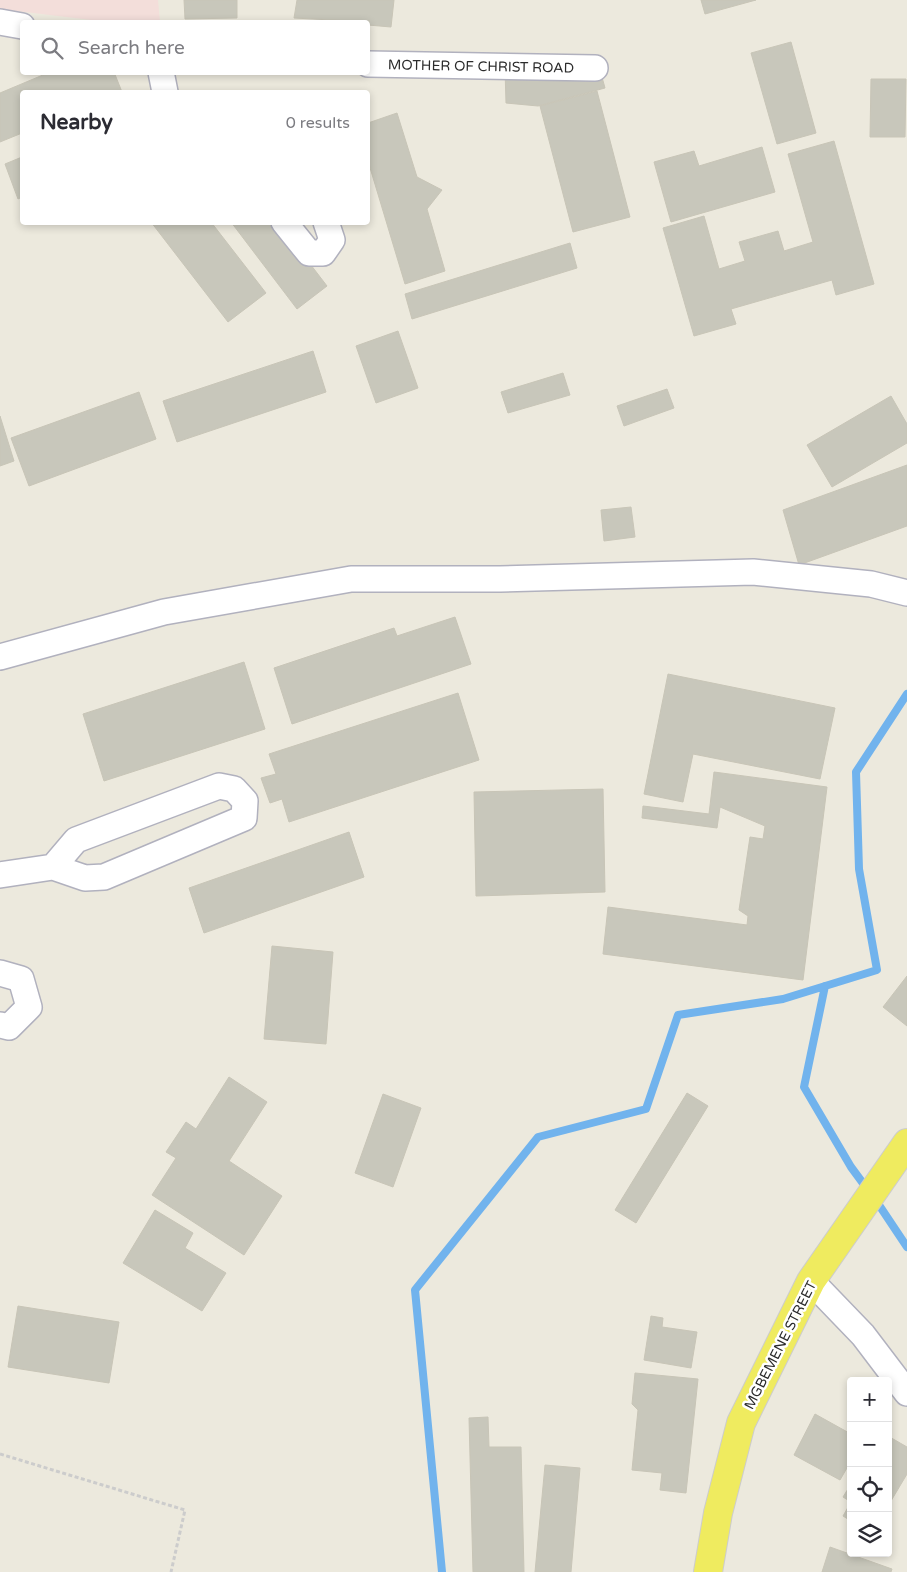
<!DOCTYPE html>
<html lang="en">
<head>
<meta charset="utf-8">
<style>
	:root { --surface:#fff; --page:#f2f2f3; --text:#2b2b33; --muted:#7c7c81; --line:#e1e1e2 }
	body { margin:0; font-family:"Varela Round",sans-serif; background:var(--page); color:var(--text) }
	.controls { position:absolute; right:15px; bottom:15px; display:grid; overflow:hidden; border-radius:5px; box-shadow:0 2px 8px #0003 }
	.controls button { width:45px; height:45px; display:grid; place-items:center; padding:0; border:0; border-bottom:1px solid var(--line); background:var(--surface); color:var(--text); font:25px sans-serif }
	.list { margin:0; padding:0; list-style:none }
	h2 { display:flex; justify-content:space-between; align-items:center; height:65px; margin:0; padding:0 20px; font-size:21px }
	h2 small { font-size:16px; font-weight:400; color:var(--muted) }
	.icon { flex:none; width:28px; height:28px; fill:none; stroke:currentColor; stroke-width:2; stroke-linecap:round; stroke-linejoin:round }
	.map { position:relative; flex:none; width:907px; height:1572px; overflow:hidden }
	.search { position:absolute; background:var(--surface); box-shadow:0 2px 8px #0003; left:20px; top:20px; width:350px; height:55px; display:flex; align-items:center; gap:12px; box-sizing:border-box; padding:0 18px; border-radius:5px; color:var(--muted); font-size:19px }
	.panel { position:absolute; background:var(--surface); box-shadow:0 2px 8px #0003; left:20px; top:90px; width:350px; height:135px; border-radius:5px }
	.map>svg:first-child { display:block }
</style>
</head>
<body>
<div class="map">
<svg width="907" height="1572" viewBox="0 0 907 1572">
	<rect width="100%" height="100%" fill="#ece9dd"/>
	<path fill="#f3deda" d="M0,0h158l2,22h-52l-108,-13z"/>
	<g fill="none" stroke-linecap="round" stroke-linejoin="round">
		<path stroke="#71b3ed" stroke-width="8" d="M825,986l-21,101 47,80 17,23
			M875,1199l32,48
			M442,1572l-27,-282 123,-153 108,-28 32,-94 105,-16 94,-29 -18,-101 -3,-97 51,-78"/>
	</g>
	<path fill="#c8c7bb" stroke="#c8c5b7" d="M184,0h53v18l-52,1z
		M297,0h97l-3,27 -23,-2v-3l-74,-4z
		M701,0h55l-51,14z
		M791,42l25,91 -39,11 -26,-91z
		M505,69l95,1 5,18 -67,18 -32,-3z
		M50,72h64l8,20h-100v41l-22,9v-49z
		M871,79h35l-1,58h-35z
		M597,91l33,126 -57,15 -33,-126z
		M397,113l20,64 25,13 -15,19 18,62 -40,13 -37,-123v-38z
		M834,141l40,143 -38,11 -4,-15 -101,29 5,15 -42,12 -31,-108 41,-12 15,53 26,-8 -6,-19 39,-11 6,20 29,-9 -25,-88z
		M762,147l13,45 -104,30 -17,-60 40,-11 5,15z
		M22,157v40l-4,2 -13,-35z
		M151,222h60l55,71 -38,29z
		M231,222h47l49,64 -30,23z
		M570,243l7,25 -165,51 -7,-25z
		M398,331l20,57 -42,15 -20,-57z
		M313,351l13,41 -149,50 -14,-41z
		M563,373l7,22 -62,18 -7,-21z
		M667,389l7,19 -50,18 -7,-20z
		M139,392l17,47 -127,47 -18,-48z
		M891,396l16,28v19l-75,44 -25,-42z
		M0,416l14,45 -14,5z
		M907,465v61l-108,39 -16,-55z
		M631,507l4,30 -31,4 -3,-31z
		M455,617l16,47 -179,60 -18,-56 120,-40 3,8z
		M244,662l21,67 -161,52 -21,-67z
		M668,674l167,34 -15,71 -127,-25 -10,48 -39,-8z
		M458,693l21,67 -190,62 -7,-23 -12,4 -9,-25 15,-4 -7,-20z
		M714,772l113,15 -24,193 -200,-26 5,-47 139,18 1,-9 -9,-6 11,-73 13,2 2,-13 -45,-19 -3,21 -75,-10 1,-12 66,8z
		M603,789l2,103 -129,4 -2,-104z
		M349,832l15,45 -160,56 -15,-45z
		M272,946l61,6 -7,92 -62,-5z
		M907,976v50l-24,-19z
		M229,1077l38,25 -38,59 53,35 -38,59 -92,-60 24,-37 -10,-6 20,-30 10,7z
		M687,1093l21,13 -72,117 -21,-13z
		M383,1094l38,14 -28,79 -38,-14z
		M155,1210l38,23 -8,15 41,25 -24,38 -79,-48z
		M18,1306l101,16 -10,61 -101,-16z
		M651,1316l12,2 -1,9 35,5 -6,36 -47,-8z
		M635,1373l63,6 -12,114 -26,-3 2,-17 -30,-3 6,-60 -6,-6z
		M815,1414l36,20v27l-11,19 -46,-25z
		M488,1417l1,30h32l3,125h-51l-4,-154z
		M888,1436l19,11v27l-19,32z
		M545,1465l35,3 -9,104h-36z
		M851,1484v18l-8,-5z
		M851,1502v19l-8,-5z
		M830,1547l62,22 -1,3h-69z"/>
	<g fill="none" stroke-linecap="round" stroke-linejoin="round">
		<defs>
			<path id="minor" d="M0,22l22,4
				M368,64l227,4
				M161,72l4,20
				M284,222l25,31h14l9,-13 -6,-18
				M0,657l164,-45 187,-33h149l253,-7 118,12 36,9
				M0,875l53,-8 32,11 19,-1 140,-59 1,-17 -11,-12 -15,-3 -143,54 -23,27
				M0,973l21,6 8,28 -20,20 -9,-2
				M811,1281l52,54 44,58"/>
			<path id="major" d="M708,1572l10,-59 23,-90 70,-142 96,-138"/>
		</defs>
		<use href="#minor" stroke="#b1b1be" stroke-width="28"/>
		<use href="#major" stroke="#ccc" stroke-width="30"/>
		<path stroke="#ccc" stroke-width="3" stroke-dasharray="4 2.5" stroke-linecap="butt" d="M0,1454l185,56 -14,62"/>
		<use href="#minor" stroke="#fff" stroke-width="25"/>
		<use href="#major" stroke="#efeb5f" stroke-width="28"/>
	</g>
	<g text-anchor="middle" stroke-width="5" stroke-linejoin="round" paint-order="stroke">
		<g font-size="14" fill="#2b2b2b" stroke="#fff">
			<text transform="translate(481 66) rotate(1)" y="5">MOTHER OF CHRIST ROAD</text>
			<text transform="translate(780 1345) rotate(-63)" y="5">MGBEMENE STREET</text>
		</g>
	</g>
</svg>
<div class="controls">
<button>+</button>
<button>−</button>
<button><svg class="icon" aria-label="locate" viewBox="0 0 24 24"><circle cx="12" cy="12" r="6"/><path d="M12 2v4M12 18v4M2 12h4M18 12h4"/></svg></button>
<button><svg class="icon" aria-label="layers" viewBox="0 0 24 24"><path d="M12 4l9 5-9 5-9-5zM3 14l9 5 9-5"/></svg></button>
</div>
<div class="search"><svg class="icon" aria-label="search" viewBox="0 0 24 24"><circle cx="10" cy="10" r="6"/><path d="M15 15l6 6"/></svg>Search here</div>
<section class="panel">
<h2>Nearby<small>0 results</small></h2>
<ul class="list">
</ul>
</section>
</div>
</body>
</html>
